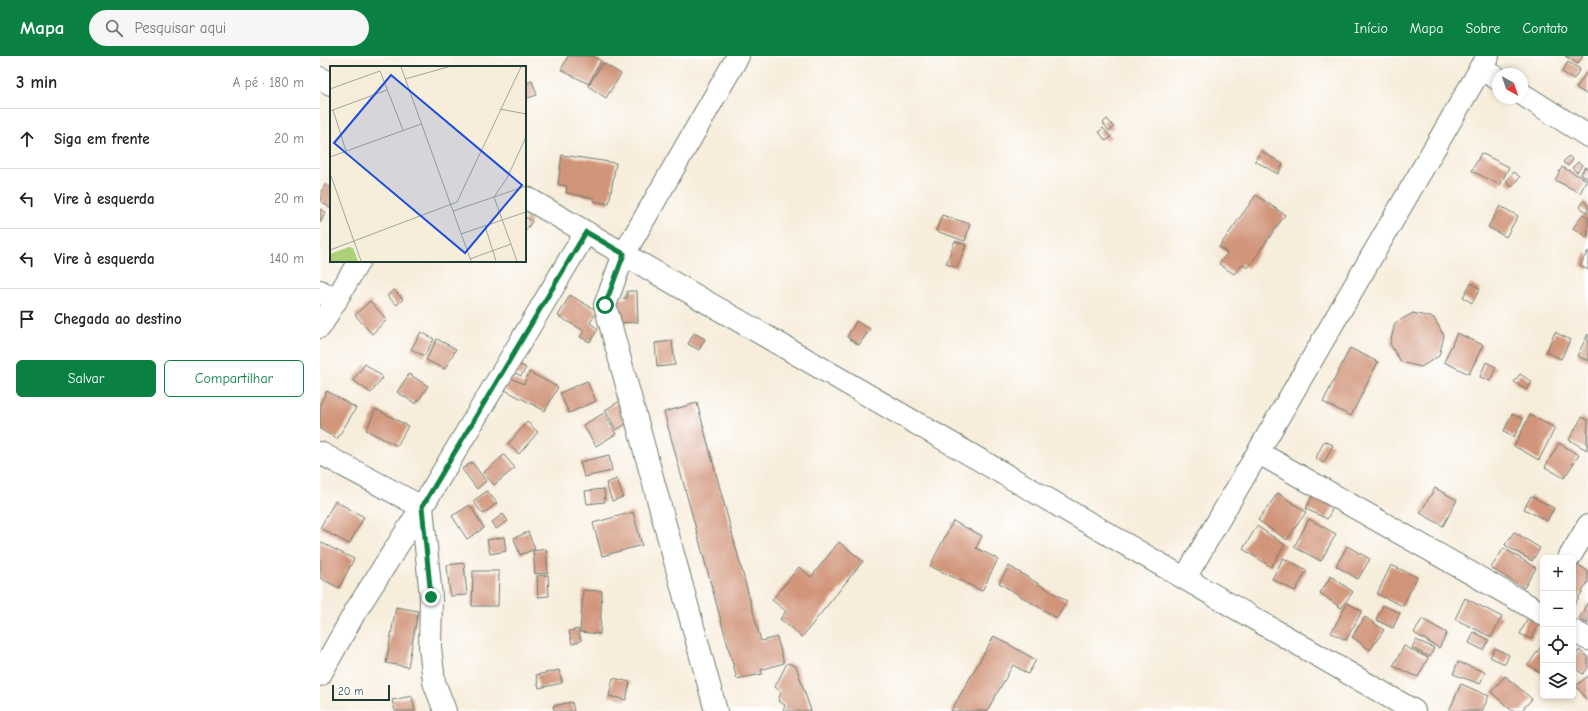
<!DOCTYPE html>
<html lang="pt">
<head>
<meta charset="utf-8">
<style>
	:root { --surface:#fff; --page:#f6f6f6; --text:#222; --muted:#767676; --line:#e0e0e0; --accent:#0b8043 }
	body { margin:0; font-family:"Comic Neue",sans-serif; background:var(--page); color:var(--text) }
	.controls { position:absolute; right:12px; bottom:12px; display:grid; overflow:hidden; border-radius:6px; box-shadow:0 2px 6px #0003 }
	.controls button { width:36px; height:36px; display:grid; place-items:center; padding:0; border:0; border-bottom:1px solid var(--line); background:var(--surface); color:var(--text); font:20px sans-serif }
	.compass { position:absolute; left:1172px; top:12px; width:36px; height:36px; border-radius:50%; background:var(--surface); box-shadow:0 2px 6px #0003; rotate:140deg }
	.scale { position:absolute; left:12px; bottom:10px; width:58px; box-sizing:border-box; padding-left:4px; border:2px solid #1f3d34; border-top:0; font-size:11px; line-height:14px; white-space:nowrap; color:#1f3d34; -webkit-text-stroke:3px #fff; paint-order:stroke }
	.stop { position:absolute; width:12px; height:12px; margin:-9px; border:3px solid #0b8043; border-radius:50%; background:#fff }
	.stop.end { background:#0b8043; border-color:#fff; box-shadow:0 1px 4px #0008 }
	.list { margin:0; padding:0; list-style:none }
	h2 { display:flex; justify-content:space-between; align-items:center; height:52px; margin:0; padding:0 16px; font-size:17px }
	h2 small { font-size:13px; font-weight:400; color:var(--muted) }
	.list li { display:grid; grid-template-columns:26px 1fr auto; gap:12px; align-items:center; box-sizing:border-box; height:60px; padding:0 16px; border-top:1px solid var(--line) }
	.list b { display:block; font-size:15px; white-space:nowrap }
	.list em { font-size:13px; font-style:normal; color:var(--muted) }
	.actions { display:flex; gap:8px; padding:12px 16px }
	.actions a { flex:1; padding:9px 0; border:1px solid var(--accent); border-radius:6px; text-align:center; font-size:14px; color:var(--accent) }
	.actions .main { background:var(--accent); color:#fff }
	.icon { flex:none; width:22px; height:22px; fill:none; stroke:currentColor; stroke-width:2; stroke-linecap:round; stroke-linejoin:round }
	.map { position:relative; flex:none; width:1268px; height:655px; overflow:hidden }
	header { display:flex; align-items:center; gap:24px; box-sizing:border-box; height:56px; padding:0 20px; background:var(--accent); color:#fff }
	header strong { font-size:19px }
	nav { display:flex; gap:22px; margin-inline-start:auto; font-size:14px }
	.search { width:280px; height:36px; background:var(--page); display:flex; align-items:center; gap:10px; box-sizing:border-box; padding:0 14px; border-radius:22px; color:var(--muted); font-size:15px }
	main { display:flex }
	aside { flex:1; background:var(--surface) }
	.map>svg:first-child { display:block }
</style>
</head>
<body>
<header>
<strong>Mapa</strong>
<div class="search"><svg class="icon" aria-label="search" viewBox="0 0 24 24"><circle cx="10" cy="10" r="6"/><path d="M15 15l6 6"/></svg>Pesquisar aqui</div>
<nav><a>Início</a><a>Mapa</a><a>Sobre</a><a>Contato</a></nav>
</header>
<main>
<aside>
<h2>3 min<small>A pé · 180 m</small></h2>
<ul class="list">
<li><svg class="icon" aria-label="ahead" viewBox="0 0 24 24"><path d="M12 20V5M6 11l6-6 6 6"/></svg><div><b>Siga em frente</b></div><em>20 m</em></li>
<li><svg class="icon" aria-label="left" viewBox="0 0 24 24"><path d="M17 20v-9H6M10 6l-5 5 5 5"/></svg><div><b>Vire à esquerda</b></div><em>20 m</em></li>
<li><svg class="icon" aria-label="left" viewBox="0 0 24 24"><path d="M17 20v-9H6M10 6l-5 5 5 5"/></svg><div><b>Vire à esquerda</b></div><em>140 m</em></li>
<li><svg class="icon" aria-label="arrive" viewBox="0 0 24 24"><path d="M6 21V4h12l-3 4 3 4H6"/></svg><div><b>Chegada ao destino</b></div></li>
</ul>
<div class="actions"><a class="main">Salvar</a><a>Compartilhar</a></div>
</aside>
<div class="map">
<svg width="1268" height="655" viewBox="0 0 1268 655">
	<rect width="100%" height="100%" fill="#fff"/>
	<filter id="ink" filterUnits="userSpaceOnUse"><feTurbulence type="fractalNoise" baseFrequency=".025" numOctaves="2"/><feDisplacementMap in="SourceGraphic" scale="8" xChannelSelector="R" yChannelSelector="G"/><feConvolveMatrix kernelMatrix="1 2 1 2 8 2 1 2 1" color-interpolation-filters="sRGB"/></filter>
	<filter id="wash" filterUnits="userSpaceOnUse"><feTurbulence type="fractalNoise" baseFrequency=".012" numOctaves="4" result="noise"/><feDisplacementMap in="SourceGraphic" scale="16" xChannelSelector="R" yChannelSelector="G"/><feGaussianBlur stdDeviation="0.9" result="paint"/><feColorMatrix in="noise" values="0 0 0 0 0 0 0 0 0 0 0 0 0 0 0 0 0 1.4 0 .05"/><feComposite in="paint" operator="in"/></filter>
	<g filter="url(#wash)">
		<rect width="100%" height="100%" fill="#f7eddb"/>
		<g id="blocks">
			<path fill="#d1957a" d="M248,0h25l8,5 -12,23 -28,-14z
				M1245,0h18l-5,8z
				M1248,6l12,7 -6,10 -12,-7z
				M283,7l18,11 -15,24 -18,-12z
				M1268,14v25l-12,-7z
				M212,25l5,14 -12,4v-15z
				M787,63l7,8 -5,4 -6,-8z
				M783,72l8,9 -5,4 -7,-9z
				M941,95l22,13 -5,10 -23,-13z
				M1161,97l28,14 -9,18 -28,-14z
				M242,99l54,8 -7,41 -15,-3v-3l-28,-5 1,-7 -9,-2z
				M1249,100l4,4 -5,6 -5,-4z
				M1258,106l4,3 -5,7 -5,-4z
				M1242,111l25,13 -7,13 -25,-13z
				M1265,111l3,2v6l-2,3 -5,-4z
				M1194,116l6,5 -8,10 -6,-5z
				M6,128l5,4v21l-11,-9v-7z
				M936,139l29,20 -37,53 -6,-4 -8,10 -15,-10 8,-11 -8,-6z
				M1264,145l4,3v9l-8,-6z
				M1180,150l18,10 -12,21 -18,-10z
				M0,153l6,3 -6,11z
				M1263,158l5,3v21l-15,-10z
				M622,159l28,9 -5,17 -29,-10z
				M205,161l7,4 -7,11z
				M635,185l11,4 -9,23 -11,-4z
				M1268,195v19l-8,-5z
				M1151,227l9,6 -8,14 -9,-6z
				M74,234l9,9 -6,6 -10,-9z
				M307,235h10l1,31 -24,1 -1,-24 14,-1z
				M250,239l27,16 -7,12 8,6 -8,13 -10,-5 4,-6 -26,-15z
				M50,245l17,19 -15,14 -17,-19z
				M1093,257l21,5 10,18 -5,20 -18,11 -20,-5 -11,-18 5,-21z
				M536,265l14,8 -11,16 -12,-8z
				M101,276l13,7 -10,17 -13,-7z
				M1235,276l15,8 -9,19 -15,-7z
				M374,277l11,6 -6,11 -11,-6z
				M1137,277l26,12 -14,29 -25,-12z
				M1268,278v27l-11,-5z
				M117,283l19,10 -11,20 -19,-9z
				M352,285l3,24 -18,2 -2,-24z
				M1030,292l28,14 -27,54 -28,-14z
				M1166,306l10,5 -6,14 -10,-4z
				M197,307l9,5 -5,8 -9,-5z
				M45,308l18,13 -12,16 -18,-13z
				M209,316l29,15 -13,24 -40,-21 6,-12 13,6z
				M89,318l19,12 -12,18 -19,-12z
				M1200,318l12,8 -6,8 -12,-8z
				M267,325l9,20 -27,12 -9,-20z
				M7,335l29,17 -19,31 -17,-10v-25z
				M300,345l11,20 -15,9 -11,-20z
				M377,347l64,238 16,-4 7,26 -23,7 1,4 -25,5 -73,-267z
				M56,353l32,17 -11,20 -31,-16z
				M284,357l12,21 -20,12 -13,-21z
				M1192,358l11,5 -9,18 -10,-6z
				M1210,359l25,13 -16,32 -25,-14z
				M1262,361l6,3 -1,30 -18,-10z
				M207,366l11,10 -19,22 -11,-10z
				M1004,385l9,4 -9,18 -8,-5z
				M1239,387l20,12 -15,23 -19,-11z
				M184,399l11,13 -21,17 -11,-12z
				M289,399l3,16 -28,6 -4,-15z
				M152,406l14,19 -9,8 -15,-20z
				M297,423l6,18 -11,4 -6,-18z
				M1115,432l22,12 -14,26 -23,-13z
				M284,433l1,13 -18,2 -2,-13z
				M167,435l10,12 -14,11 -10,-13z
				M994,436l22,10 -9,17 -21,-10z
				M958,437l28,19 -19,28 -29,-20z
				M1211,440l23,12 -7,13 -23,-12z
				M15,445l29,16 -15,27 -29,-16z
				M150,449l14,23 -17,11 -15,-23z
				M313,456l9,33 -40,11 -9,-33z
				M183,458l5,7 -12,8 -4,-7z
				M989,463l27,15 -15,27 -27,-14z
				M633,465l29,15 -6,12 22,11 -16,32 -52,-25z
				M937,470l28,19 -14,22 -28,-18z
				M208,476l7,17 -15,6 -6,-17z
				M1194,476l26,16 -8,13 -27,-16z
				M184,481l2,14 -16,3 -3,-14z
				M0,486l34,17 -15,29 -19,-10z
				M519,486l24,19 -61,76 -22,-18 6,-8 -14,-11 27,-33 12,10z
				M1027,490l23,13 -12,20 -22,-13z
				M1184,492l32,20 -12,20 -33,-20z
				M226,493l2,24 -13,1 -2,-23z
				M963,502l24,12 -12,21 -23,-12z
				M1253,506l15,9v11l-15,25z
				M144,507l3,32 -17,1 -3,-31z
				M1071,509l26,12 -14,29 -26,-12z
				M689,510l58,35 -10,17 -58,-35z
				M153,515h26l-1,35h-26z
				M228,519l1,21 -11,1 -1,-21z
				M1011,520l22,16 -12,16 -21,-15z
				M263,534l19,1 -2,43 -20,-2z
				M1145,542l37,19 -11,20 -36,-18z
				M1268,546v22l-9,-5z
				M1027,547l15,8 -16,29 -15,-7z
				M1063,549l17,8 -7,15 -17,-8z
				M76,551l22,4 -10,56 -22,-4z
				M1210,557l12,6 -11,20 -11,-5z
				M1045,561l19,13 -14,20 -18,-13z
				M1102,563l25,14 -8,15 -25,-15z
				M258,573l3,12 -9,3 -3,-13z
				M1154,576l15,8 -6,10 -14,-7z
				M674,580l42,24 -8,14 -15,-9 -26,46h-36z
				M1096,584l18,8 -4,9 -18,-9z
				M1222,589h1l-1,29 -14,-9z
				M1084,590l24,12 -10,19 -25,-11z
				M1175,592l14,7 -4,9 -15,-7z
				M1259,594l9,7v11l-5,6 -10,-7v-8z
				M1138,606l27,10 -5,12 -27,-10z
				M467,607l9,3 15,45h-28l2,-6 -7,-4 3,-9 -6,-5z
				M239,614l3,13 -23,5 -3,-13z
				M1185,620l27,23 -11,12h-9l-21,-19z
				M1268,620v25l-12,-15z
				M293,622l17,4 -4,18 -17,-4z
				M1141,628l28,12 -7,15h-33z
				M92,640l3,15h-20l-3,-11z
				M252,646l2,9h-20l-1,-5z"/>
		</g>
	</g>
	<g filter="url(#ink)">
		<use href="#blocks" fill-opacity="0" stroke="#6b7b6e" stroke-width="1"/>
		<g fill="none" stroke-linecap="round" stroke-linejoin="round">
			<defs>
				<path id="minor" d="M1160,12l18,11
					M0,22l11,6
					M1202,38l66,42
					M205,141l889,514
					M0,235l16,10
					M0,271l39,-66
					M0,397l102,54 -67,105 -35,63
					M939,397l284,161
					M1249,502l19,-32
					M865,522l303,-522
					M1253,575l15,8
					M125,655l-11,-29 -4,-35 1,-50 -9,-90 164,-275
					M396,655l-111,-406 19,-51 114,-198"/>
			</defs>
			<use href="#minor" stroke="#6b7b6e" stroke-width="24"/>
			<use href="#minor" stroke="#fff" stroke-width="22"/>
		</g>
	</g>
	<g fill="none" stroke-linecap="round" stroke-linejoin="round" filter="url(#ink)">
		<path stroke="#0b8043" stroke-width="5" d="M111,541l-9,-90 164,-275 38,22 -19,51"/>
	</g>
	<g transform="translate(10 10)">
		<rect width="196" height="196" fill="#f7eddb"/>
		<path d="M19,181l4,1 5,13h-28v-7z" fill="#add078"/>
		<path fill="none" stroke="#a1a798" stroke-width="1" d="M71,1l70,194M75,13l43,-12M0,23l50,-18 23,59M170,43l26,5M3,44l13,41M0,45l57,-21M0,91l91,-33M0,107l31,88M123,145l41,-14 13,-19 19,-41M155,160l11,35M131,168l65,-22M0,184l127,-48 64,-135M140,193l41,-15M187,195l-23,-64 32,-11"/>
		<path fill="#1d4ed8" fill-opacity="0.15" stroke="#1d4ed8" stroke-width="2" d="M61,9l131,110 -57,68 -131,-110z"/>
		<rect width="196" height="196" fill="none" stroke="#1f3d34" stroke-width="2"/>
	</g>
</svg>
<div class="controls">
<button>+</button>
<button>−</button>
<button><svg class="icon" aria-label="locate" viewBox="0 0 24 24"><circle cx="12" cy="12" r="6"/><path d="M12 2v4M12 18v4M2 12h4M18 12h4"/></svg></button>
<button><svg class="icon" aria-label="layers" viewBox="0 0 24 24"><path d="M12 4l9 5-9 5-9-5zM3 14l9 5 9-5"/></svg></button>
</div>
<svg class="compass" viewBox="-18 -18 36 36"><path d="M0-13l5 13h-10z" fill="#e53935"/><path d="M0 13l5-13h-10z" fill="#767676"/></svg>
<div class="scale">20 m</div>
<div class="stop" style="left:285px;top:249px"></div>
<div class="stop end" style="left:111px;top:541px"></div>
</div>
</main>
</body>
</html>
